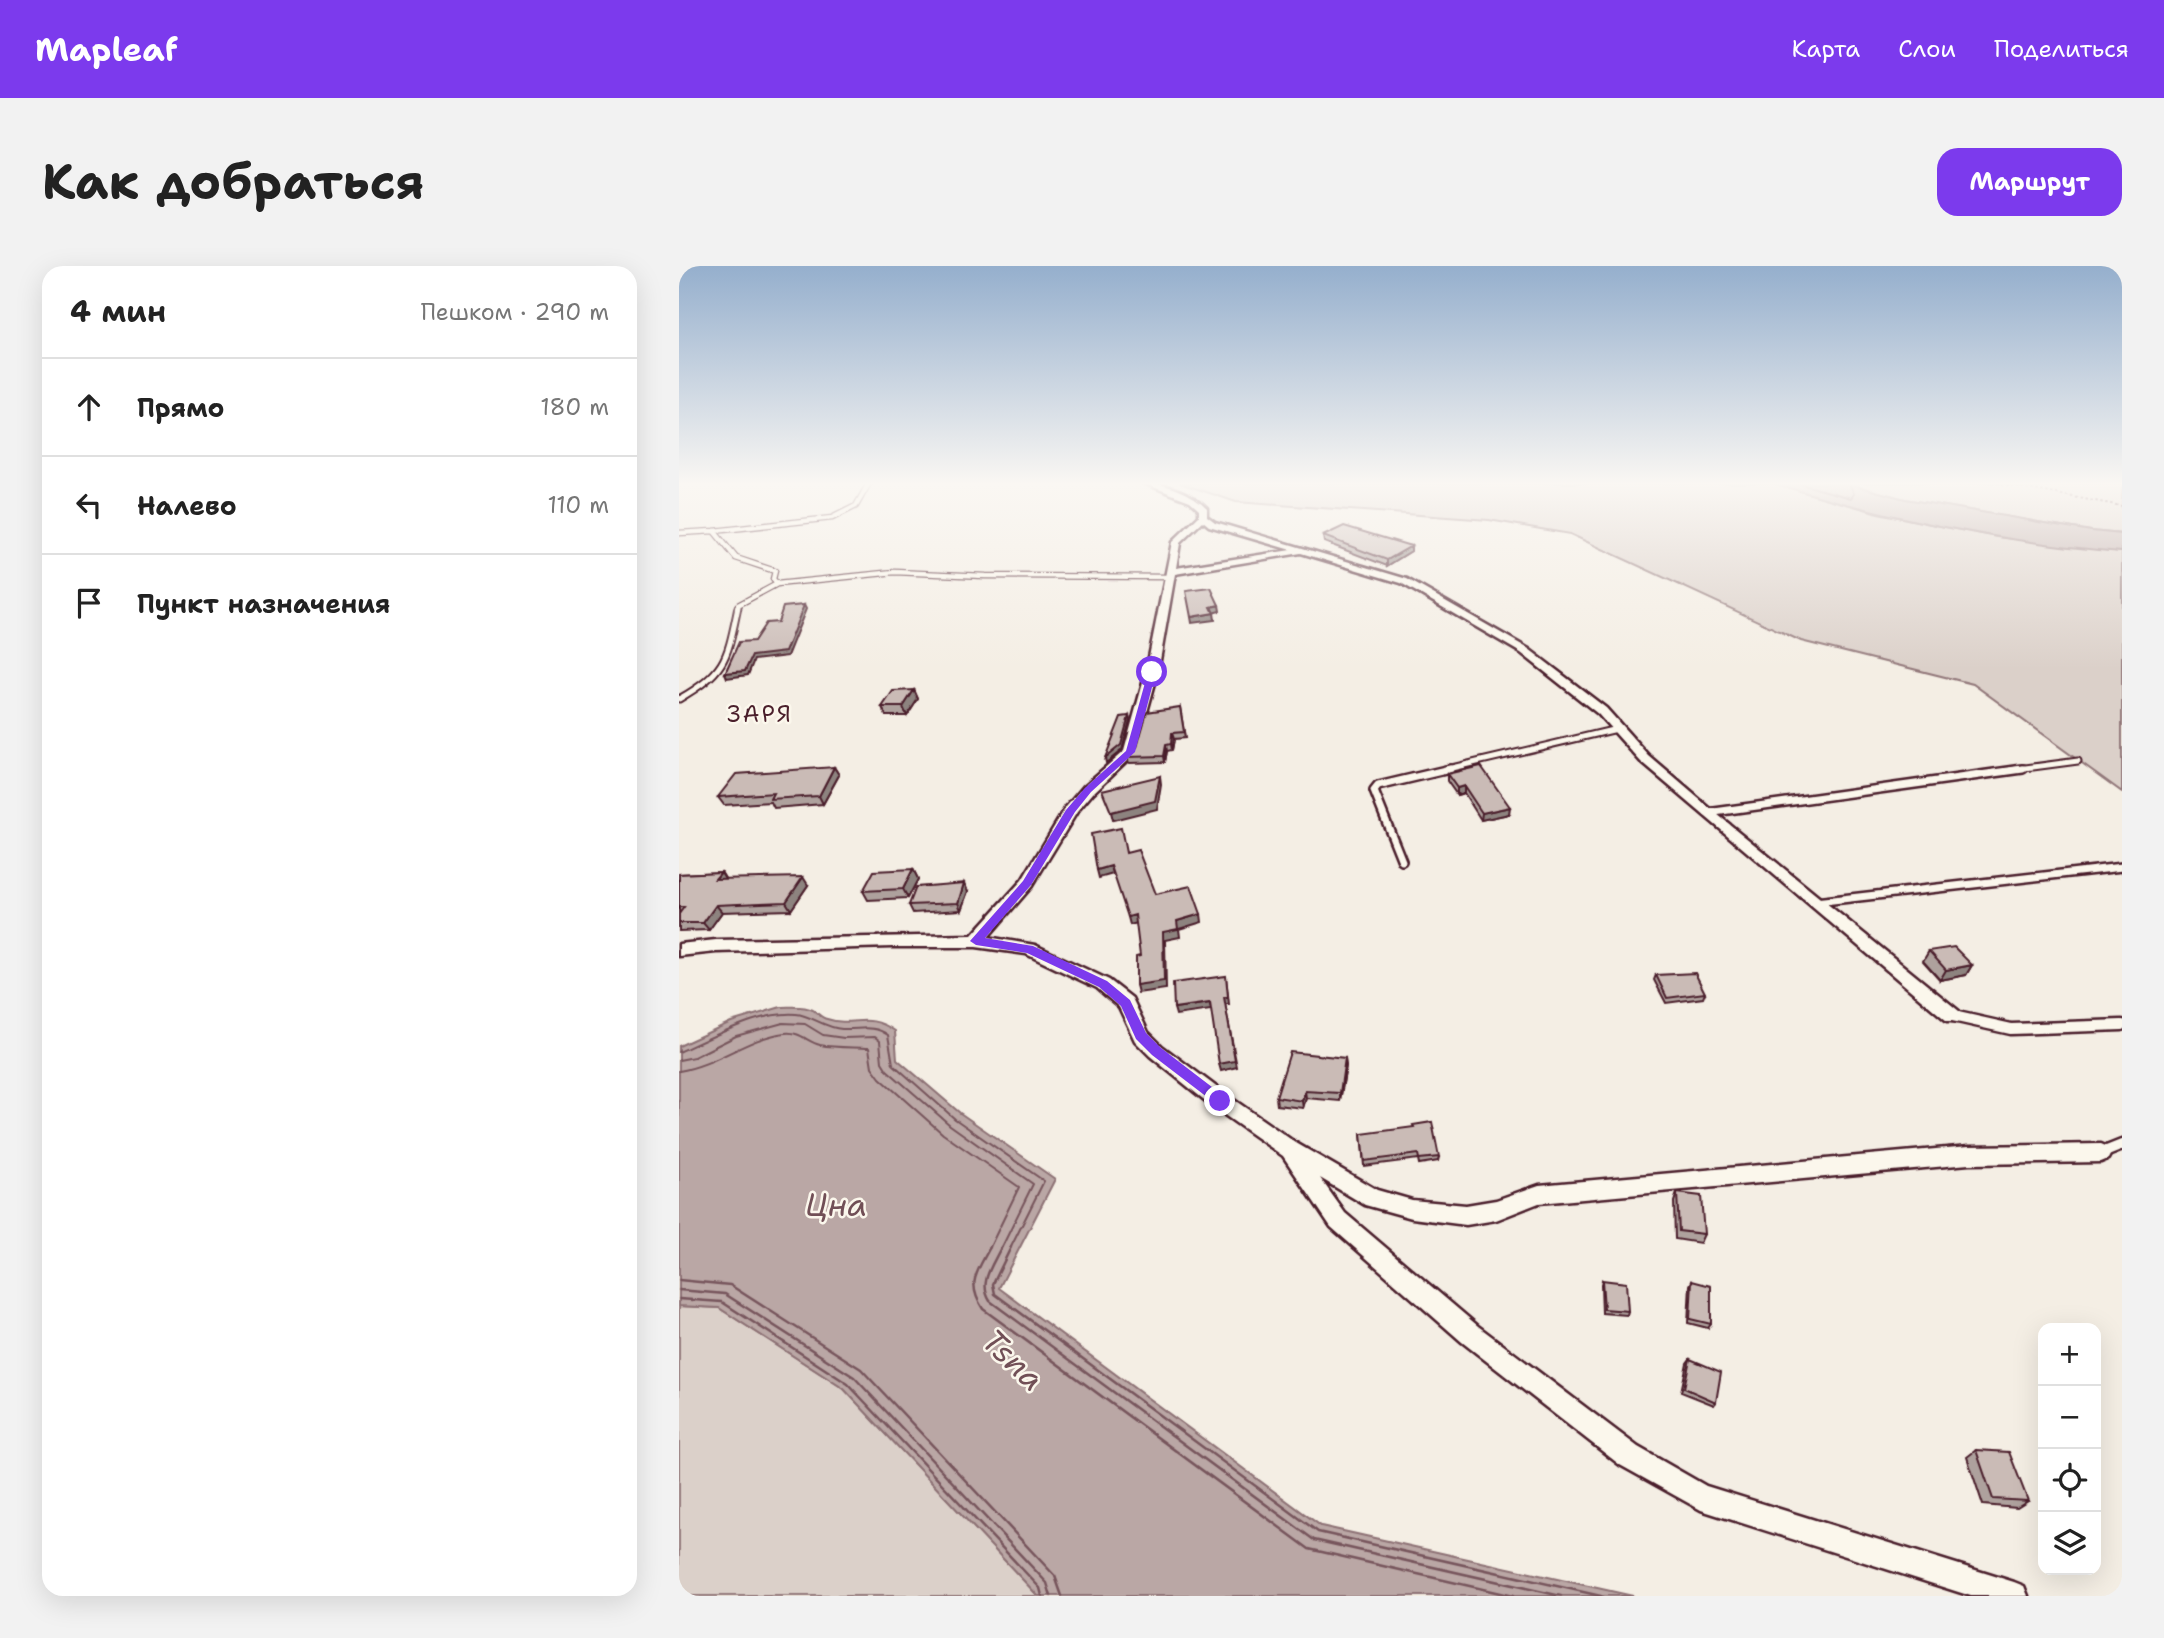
<!DOCTYPE html>
<html lang="ru">
<head>
<meta charset="utf-8">
<style>
	:root { --surface:#fff; --page:#f2f2f2; --text:#222; --muted:#767676; --line:#e0e0e0; --accent:#7c3aed }
	body { margin:0; font-family:"Shantell Sans",sans-serif; background:var(--page); color:var(--text) }
	.controls { position:absolute; right:21px; bottom:21px; display:grid; overflow:hidden; border-radius:14px; box-shadow:0 7px 28px #0002 }
	.controls button { width:63px; height:63px; display:grid; place-items:center; padding:0; border:0; border-bottom:2px solid var(--line); background:var(--surface); color:var(--text); font:35px sans-serif }
	.stop { position:absolute; width:21px; height:21px; margin:-16px; border:5px solid #7c3aed; border-radius:50%; background:#fff }
	.stop.end { background:#7c3aed; border-color:#fff; box-shadow:0 2px 7px #0008 }
	.list { margin:0; padding:0; list-style:none }
	h2 { display:flex; justify-content:space-between; align-items:center; height:91px; margin:0; padding:0 28px; font-size:30px }
	h2 small { font-size:23px; font-weight:400; color:var(--muted) }
	.list li { display:grid; grid-template-columns:46px 1fr auto; gap:21px; align-items:center; box-sizing:border-box; height:98px; padding:0 28px; border-top:2px solid var(--line) }
	.list b { display:block; font-size:26px; white-space:nowrap }
	.list em { font-size:23px; font-style:normal; color:var(--muted) }
	.icon { flex:none; width:38px; height:38px; fill:none; stroke:currentColor; stroke-width:2; stroke-linecap:round; stroke-linejoin:round }
	.map { position:relative; flex:none; width:1443px; height:1330px; overflow:hidden; border-radius:21px }
	header { display:flex; align-items:center; gap:42px; box-sizing:border-box; height:98px; padding:0 35px; background:var(--accent); color:#fff }
	header strong { font-size:33px }
	nav { display:flex; gap:38px; margin-inline-start:auto; font-size:24px }
	.intro { display:flex; align-items:center; justify-content:space-between; box-sizing:border-box; height:168px; padding:0 42px }
	h1 { margin:0; font-size:49px }
	.button { padding:18px 32px; border-radius:21px; background:var(--accent); color:#fff; font-size:24px; font-weight:700 }
	main { display:flex; gap:42px; padding:0 42px }
	aside { flex:1; background:var(--surface); border-radius:21px; box-shadow:0 7px 28px #0002 }
	.map>svg:first-child { display:block }
</style>
</head>
<body>
<header>
<strong>Mapleaf</strong>
<nav><a>Карта</a><a>Слои</a><a>Поделиться</a></nav>
</header>
<div class="intro"><h1>Как добраться</h1><a class="button">Маршрут</a></div>
<main>
<aside>
<h2>4 мин<small>Пешком · 290 m</small></h2>
<ul class="list">
<li><svg class="icon" aria-label="ahead" viewBox="0 0 24 24"><path d="M12 20V5M6 11l6-6 6 6"/></svg><div><b>Прямо</b></div><em>180 m</em></li>
<li><svg class="icon" aria-label="left" viewBox="0 0 24 24"><path d="M17 20v-9H6M10 6l-5 5 5 5"/></svg><div><b>Налево</b></div><em>110 m</em></li>
<li><svg class="icon" aria-label="arrive" viewBox="0 0 24 24"><path d="M6 21V4h12l-3 4 3 4H6"/></svg><div><b>Пункт назначения</b></div></li>
</ul>
</aside>
<div class="map">
<svg width="1443" height="1330" viewBox="0 0 1443 1330">
	<rect width="100%" height="100%" fill="#f4eee4"/>
	<filter id="ink" filterUnits="userSpaceOnUse"><feTurbulence type="fractalNoise" baseFrequency=".0143" numOctaves="2"/><feDisplacementMap in="SourceGraphic" scale="14" xChannelSelector="R" yChannelSelector="G"/><feConvolveMatrix kernelMatrix="1 2 1 2 8 2 1 2 1" color-interpolation-filters="sRGB"/></filter>
	<g filter="url(#ink)">
		<path fill="#dbd0c9" stroke="#92787a" stroke-width="2" d="M501,217h593l105,30 67,14 53,10 124,15v240l-149,-108 -172,-43 -231,-107 -81,-14 -253,-18z
			M1166,217h277v51l-31,-3 -186,-32z
			M0,1040l40,2 125,81 194,207h-359z"/>
		<path fill="#baa7a5" stroke="#8d7174" stroke-width="2" d="M1094,217h72l60,16 186,32 31,3v18c-119,-9 -235,-34 -349,-69z
			M102,741c10,0 22,-2 32,3 5,3 8,8 14,9 28,9 39,-8 68,12l2,28 63,54 95,66 -56,109 322,238 312,70h-595l-194,-207 -125,-81 -40,-2v-260l52,-24z"/>
		<g fill="none" stroke-linecap="round" stroke-linejoin="round">
			<path stroke="#77555c" stroke-width="2" d="M1118,217l54,15 3,-4 -5,-11
				M0,786c33,-15 81,-41 117,-38 15,1 28,14 46,15 18,1 31,-5 46,6l5,29 62,55 89,62 -34,68
				M0,794l15,-3 42,-21 47,-13 22,1 18,11 21,3 31,-1 5,4 2,21 5,8 63,55 83,59 -32,65
				M0,805c38,-6 68,-33 106,-38 14,-2 23,9 35,12 16,3 33,2 49,3l3,19 8,11 63,56 76,53 -30,62"/>
			<path stroke="#77555c" stroke-width="2.5" d="M311,981c-13,25 -24,36 -7,62l326,240 204,47
				M322,981c-8,18 -23,35 -11,54l324,239 247,56
				M332,981l-18,37 2,10 323,238 283,64
				M0,1014l51,5 131,84 194,207 7,20
				M0,1024l46,4 129,83 193,206 4,13
				M0,1033l43,3 126,82 192,204 2,8"/>
			<defs>
				<path id="lane-far3" d="M35,265l118,-13 24,-12 13,-23
					M0,267l35,-2 22,27 39,13 -2,8 4,5
					M58,343l1,-4 39,-21 118,-12 90,4 186,1"/>
				<path id="lane-far2" d="M0,433c48,-28 48,-40 59,-92
					M764,504l174,-41
					M1331,504l68,-9"/>
				<path id="lane-far1" d="M1028,547l316,-44
					M723,595l-28,-70 4,-5 72,-17
					M1136,636l307,-35"/>
				<path id="lane" d="M1274,750l58,13 111,-4
					M1423,887l20,-8"/>
				<path id="street" d="M464,217c21,-1 50,10 64,25v8l8,6 192,57 122,70 77,59 43,48 63,54 247,201 3,5 -3,5h-12l-306,-259 -43,-48 -77,-61 -120,-70 -100,-30 -126,21 -17,98 -22,80 -43,41 -16,19 -45,74 -44,51 47,8 74,35 23,18 16,34 14,14 65,49 69,48 81,47 35,10 54,5 30,-5 43,-15 430,-39 132,-2 7,3 3,6 -3,6 -7,3 -132,2 -430,39 -43,17 -30,5 -54,-7 -47,-13 -45,-27 25,35 133,113 160,121 68,39 308,96 10,4 4,10h-57l-270,-86 -81,-45 -158,-123 -131,-115 -48,-71 -70,-49 -63,-51 -15,-15 -16,-34 -22,-19 -71,-34 -50,-7h-84l-176,5 -37,4v-12l37,-4 256,-5 50,-55 44,-73 17,-20 41,-36 22,-79 26,-130 27,-26v-7l-9,-8zM524,255l6,5 82,24 -115,18 4,-25z"/>
			</defs>
			<use href="#lane-far3" stroke="#4a1f2b" stroke-width="7"/>
			<use href="#lane-far2" stroke="#4a1f2b" stroke-width="9"/>
			<use href="#lane-far1" stroke="#4a1f2b" stroke-width="12"/>
			<use href="#lane" stroke="#4a1f2b" stroke-width="15"/>
			<use href="#street" stroke="#4a1f2b" stroke-width="5"/>
			<path stroke="#4a1f2b" stroke-width="2" stroke-dasharray="2.5 2.5" stroke-linecap="butt" d="M1318,217l125,23"/>
			<use href="#lane-far3" stroke="#fbf7ec" stroke-width="4.5"/>
			<use href="#lane-far2" stroke="#fbf7ec" stroke-width="5"/>
			<use href="#lane-far1" stroke="#fbf7ec" stroke-width="7"/>
			<use href="#lane" stroke="#fbf7ec" stroke-width="10"/>
			<use href="#street" fill="#fbf7ec" fill-rule="evenodd"/>
		</g>
		<path fill="#aea19d" stroke="#4a1f2b" stroke-width="2" d="M644,270l88,10v5l-24,15 -63,-24z
			M235,424l4,9 -11,17h-21l-4,-9z
			M501,441l5,31 -11,1 -2,11 -5,1 -2,11 -36,1 -2,-6z
			M155,501l5,8 -16,29 -49,4 -3,-6 -47,3 -6,-8z
			M768,508l62,40 -28,6 -17,-27 -7,2 -10,-14z
			M234,603l5,10 -10,19 -40,2 -5,-9z
			M42,606l4,7 83,6 -17,25 -69,2 -13,18 -30,1v-57z
			M289,625l-7,19 -48,3 -4,-8z
			M1250,685l43,14 -6,10 -26,5 -17,-19z
			M977,709l49,18 -2,5 -37,5 -12,-23z
			M666,792l1,8 -6,35 -34,-3 -3,10 -26,-3 -1,-8z
			M682,868l78,23 -1,4 -19,3 -1,-5 -54,7z
			M998,927l27,41 -4,9 -25,-4 -1,-37z
			M923,1014l26,31 -1,4 -25,-2 -1,-29z
			M1013,1015l19,43 -3,4 -20,-5 2,-38z
			M1011,1093l26,43 -2,3 -33,-13 6,-29z
			M1297,1184l52,51 -11,7 -34,-3 -16,-48z"/>
		<path fill="#8d837f" stroke="#4a1f2b" stroke-width="2" d="M732,280v5l-24,15v-6z
			M125,339l2,4 -19,47 -33,4 -6,15 -21,3 -2,-5 27,-17z
			M540,339l1,6 -8,2 -1,-6z
			M535,347l1,7 -23,3 -1,-6z
			M235,424l4,9 -11,17 -4,-9z
			M450,450l1,4 -8,30 -16,13 -1,-5z
			M493,467l2,6 -2,11 -1,-6z
			M487,479l1,6 -2,11 -1,-6z
			M155,501l5,8 -16,29 -4,-8z
			M481,510l1,8 -4,25 -44,11 -2,-8z
			M785,520v7l-7,2v-7z
			M831,541l-1,7 -28,6 1,-7z
			M432,600l2,8 -14,4 -2,-8z
			M234,603l5,10 -10,19 -5,-9z
			M42,606l5,8 -11,-1z
			M124,611l5,8 -17,25 -5,-8z
			M285,617l4,8 -7,19 -3,-7z
			M37,639l6,7 -13,18 -6,-7z
			M522,648l1,8 -23,7 1,8 -15,3 1,49 -28,4 -2,-8 27,-53 14,-11z
			M456,649l2,8 -7,2 -2,-8z
			M1293,699l-6,10 -26,5 6,-10z
			M547,710l3,28h-4l12,63 -16,4 -2,-7z
			M531,737l1,7 -35,5 -2,-7z
			M666,792l1,8 -6,35v-8z
			M626,825l1,7 -3,10 -1,-7z"/>
		<path fill="#cabbb6" stroke="#4a1f2b" stroke-width="2" d="M665,260l67,20 -24,14 -64,-24z
			M532,322l8,17 -8,2 3,6 -23,4 -5,-26z
			M125,339l-19,47 -33,4 -7,15 -20,2 14,-31 15,-1 12,-18 12,-1 5,-15z
			M235,424l-11,17h-21l11,-16z
			M501,441l4,25 -12,1 -1,11 -5,1 -2,11 -37,1 10,-10 10,-35z
			M450,450l-8,29 -16,13 16,-41z
			M802,500l29,41 -28,6 -18,-27 -7,2 -10,-14z
			M155,501l-15,29 -49,3 3,-6 -55,4 18,-23z
			M481,510l-5,25 -44,11 -9,-22z
			M442,562l5,25 12,-3 17,44 36,-8 10,28 -24,7 1,8 -15,3 1,49 -28,4v-28l4,-1 -5,-41 -7,2 -17,-51 -14,4 -6,-36z
			M234,603l-10,20 -40,2 11,-20z
			M42,606l-6,7 88,-2 -17,25 -70,3 -13,18h-24v-9l5,-7h-5v-33z
			M285,617l-6,20 -49,2 7,-18z
			M1275,681l18,18 -26,5 -17,-19z
			M1016,707l10,20 -38,5 -11,-23z
			M547,710l2,21h-4l11,64 -16,3 -9,-61 -36,5 -1,-25z
			M611,786l55,6 -5,35 -35,-2 -3,10 -26,-4z
			M753,856l7,35 -20,2 -1,-5 -54,7 -3,-27 53,-7 -1,-2z
			M998,927l24,3 3,38 -25,-3z
			M923,1014l24,3 2,28 -24,-2z
			M1013,1015l19,5v38l-21,-5z
			M1011,1093l31,13 -5,30 -32,-14z
			M1297,1184l33,2 19,49 -35,-2z"/>
	</g>
	<linearGradient id="sky" x2="0" y2="1"><stop stop-color="#95afcd"/><stop offset="0.54" stop-color="#faf7f3"/><stop offset="1" stop-color="#faf7f3" stop-opacity="0"/></linearGradient>
	<rect width="1443" height="403" fill="url(#sky)"/>
	<path fill="#7c3aed" d="M473,404l4,2 -21,80 -44,40 -16,20 -44,73 -46,53 48,8 74,35 23,19 16,33 15,15 64,49v8l-5,2 -68,-52 -16,-16 -15,-33 -22,-19 -72,-34 -51,-8 -6,-4 53,-60 43,-71 19,-22 41,-37 22,-79z"/>
	<g text-anchor="middle" stroke-width="5" stroke-linejoin="round" paint-order="stroke">
		<g font-size="23" letter-spacing="2" fill="#4a1f2b" stroke="#fbf7ec">
			<text x="81" y="456">ЗАРЯ</text>
		</g>
		<g font-size="32" font-style="italic" fill="#714f56" stroke="#fbf7ec">
			<text x="157" y="950">Цна</text>
			<text transform="translate(334 1094) rotate(44)" y="11">Tsna</text>
		</g>
	</g>
</svg>
<div class="controls">
<button>+</button>
<button>−</button>
<button><svg class="icon" aria-label="locate" viewBox="0 0 24 24"><circle cx="12" cy="12" r="6"/><path d="M12 2v4M12 18v4M2 12h4M18 12h4"/></svg></button>
<button><svg class="icon" aria-label="layers" viewBox="0 0 24 24"><path d="M12 4l9 5-9 5-9-5zM3 14l9 5 9-5"/></svg></button>
</div>
<div class="stop" style="left:473px;top:406px"></div>
<div class="stop end" style="left:541px;top:835px"></div>
</div>
</main>
</body>
</html>
